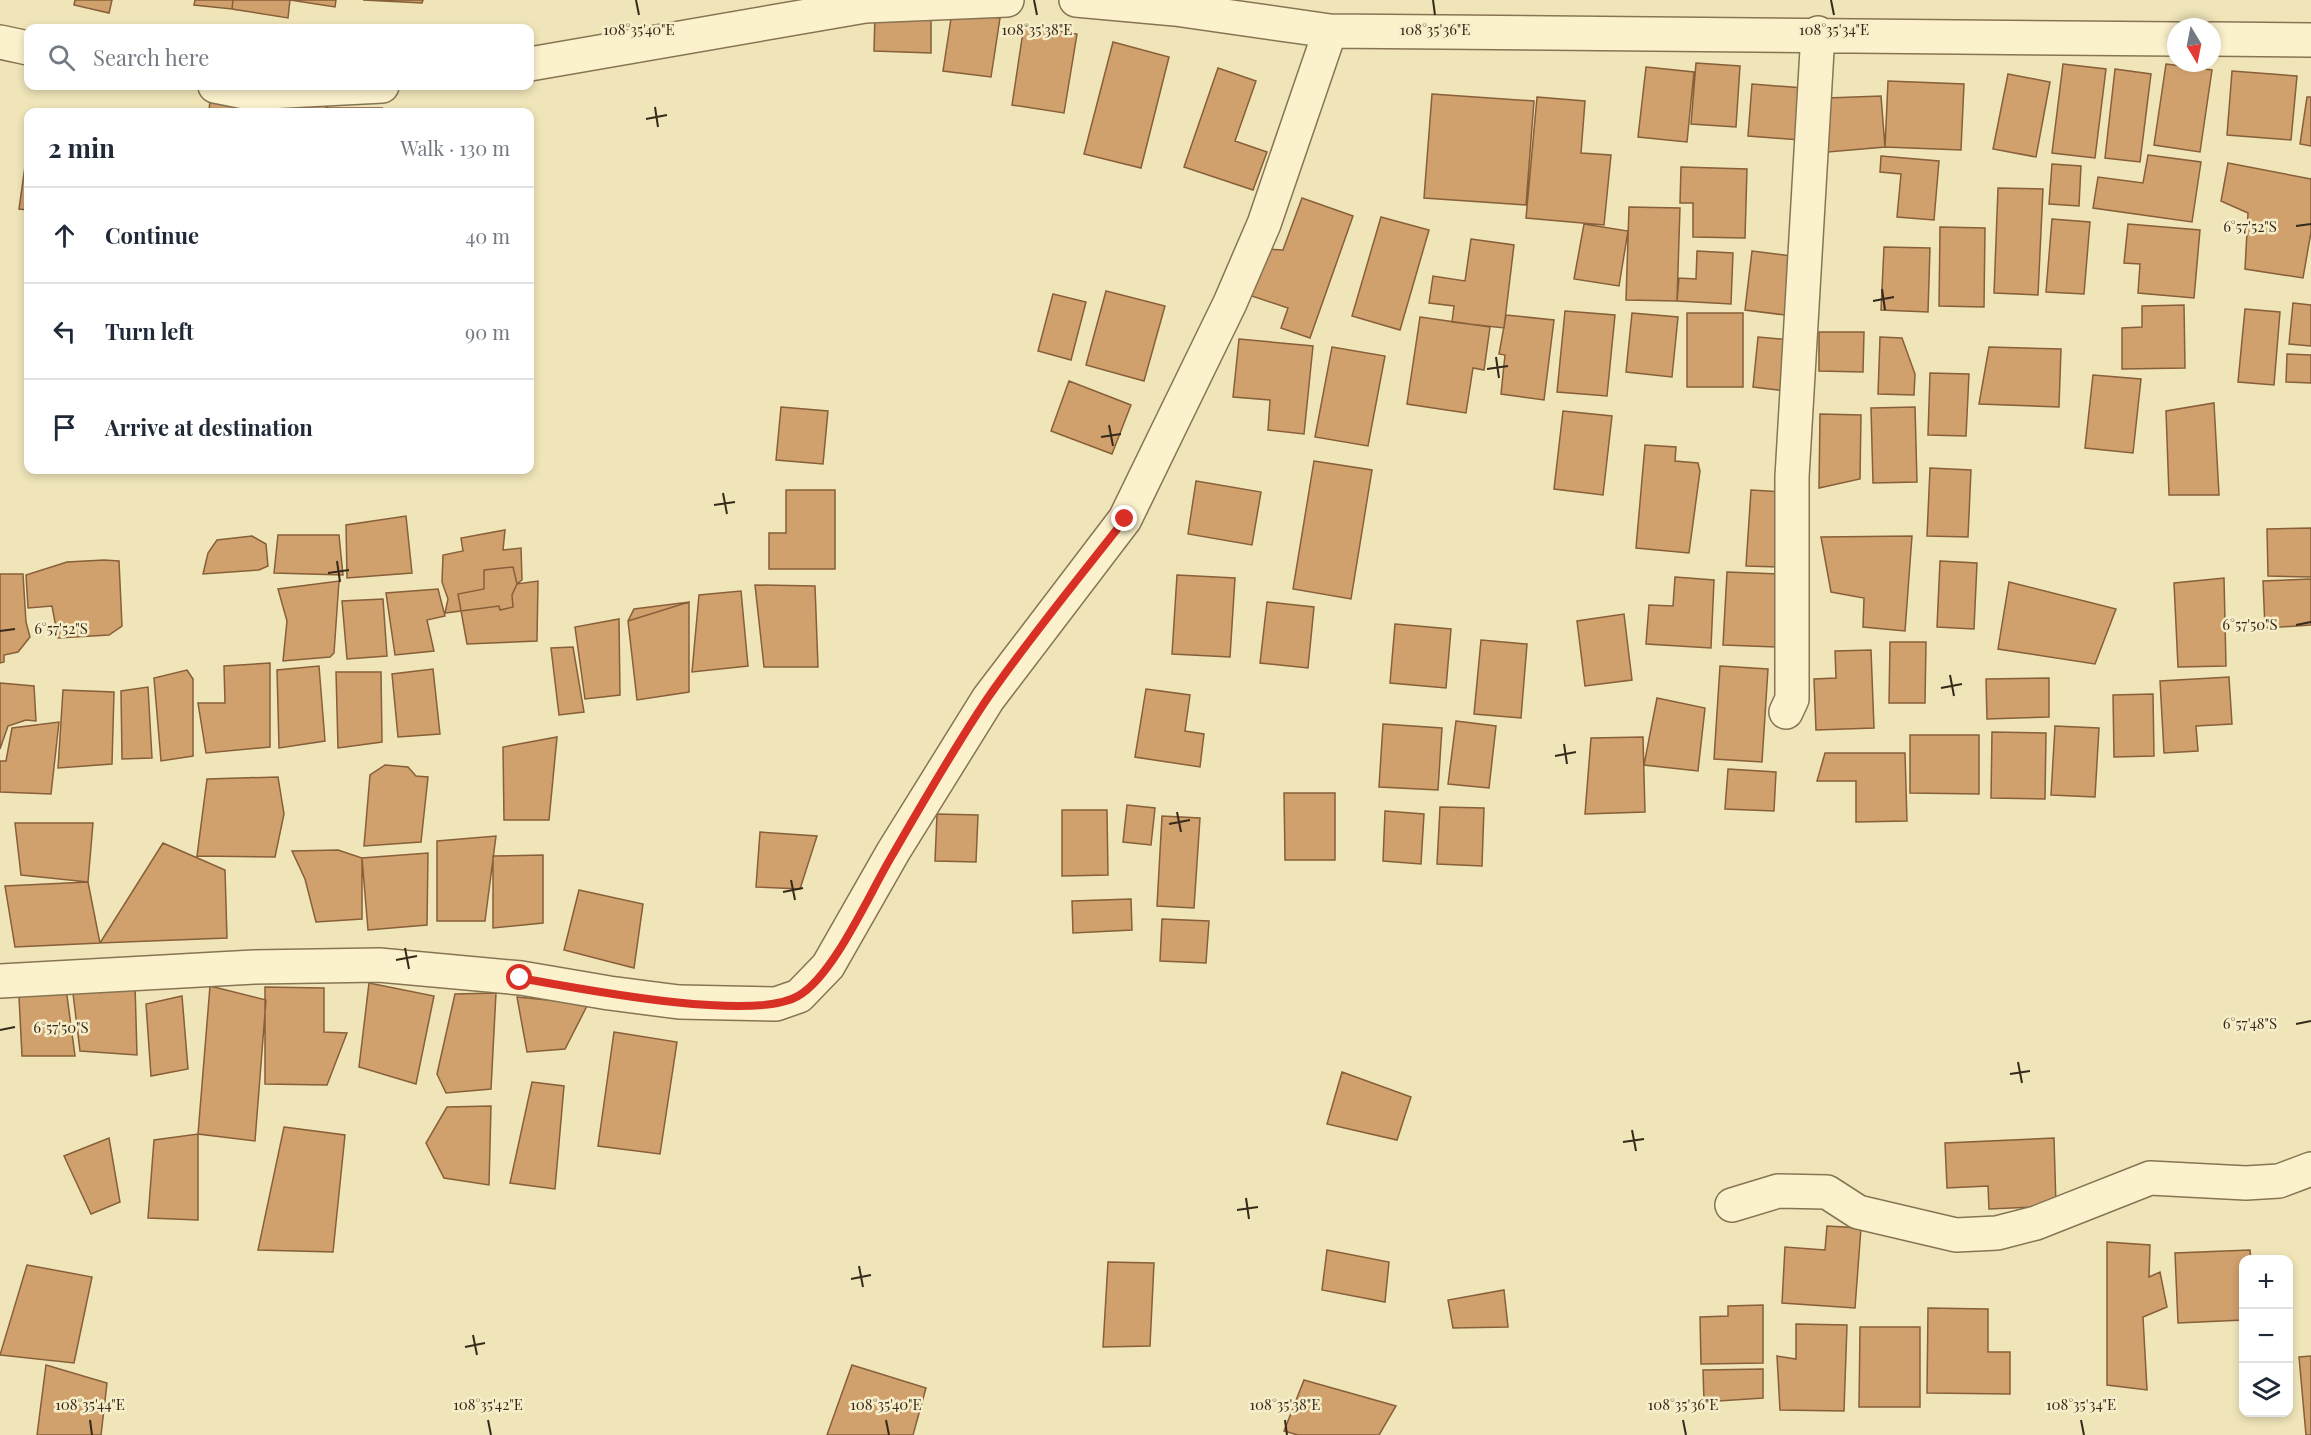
<!DOCTYPE html>
<html lang="en">
<head>
<meta charset="utf-8">
<style>
  :root { --surface:#fff; --page:#f2f2f3; --text:#1f2937; --muted:#747a83; --line:#e0e1e3 }
  body { margin:0; font-family:"Playfair Display",serif; background:var(--page); color:var(--text) }
  .controls { position:absolute; right:18px; bottom:18px; display:grid; overflow:hidden; border-radius:12px; box-shadow:0 3px 9px #0003 }
  .controls button { width:54px; height:54px; display:grid; place-items:center; padding:0; border:0; border-bottom:2px solid var(--line); background:var(--surface); color:var(--text); font:30px sans-serif }
  .compass { position:absolute; left:2167px; top:18px; width:54px; height:54px; border-radius:50%; background:var(--surface); box-shadow:0 3px 9px #0003; rotate:170deg }
  .stop { position:absolute; width:18px; height:18px; margin:-14px; border:4px solid #d93025; border-radius:50%; background:#fff }
  .stop.end { background:#d93025; border-color:#fff; box-shadow:0 2px 6px #0008 }
  .list { margin:0; padding:0; list-style:none }
  h2 { display:flex; justify-content:space-between; align-items:center; height:78px; margin:0; padding:0 24px; font-size:26px }
  h2 small { font-size:20px; font-weight:400; color:var(--muted) }
  .list li { display:grid; grid-template-columns:39px 1fr auto; gap:18px; align-items:center; box-sizing:border-box; height:96px; padding:0 24px; border-top:2px solid var(--line) }
  .list b { display:block; font-size:22px; white-space:nowrap }
  .list em { font-size:20px; font-style:normal; color:var(--muted) }
  .icon { flex:none; width:33px; height:33px; fill:none; stroke:currentColor; stroke-width:2; stroke-linecap:round; stroke-linejoin:round }
  .map { position:relative; flex:none; width:2311px; height:1435px; overflow:hidden }
  .search { position:absolute; background:var(--surface); box-shadow:0 3px 9px #0003; left:24px; top:24px; width:510px; height:66px; display:flex; align-items:center; gap:15px; box-sizing:border-box; padding:0 21px; border-radius:12px; color:var(--muted); font-size:22px }
  .panel { position:absolute; background:var(--surface); box-shadow:0 3px 9px #0003; left:24px; top:108px; width:510px; height:366px; border-radius:12px }
  .map>svg:first-child { display:block }
</style>
</head>
<body>
<div class="map">
<svg width="2311" height="1435" viewBox="0 0 2311 1435">
  <rect width="100%" height="100%" fill="#f0e5b9"/>
  <!-- building -->
  <path fill="#d0a06d" stroke="#875f38" stroke-width="1.5" d="M75 0H112L109 13 74 5Z
    M195 0H233L232 9 194 5Z
    M233 0H290L288 18 232 9Z
    M290 0H336L335 7Z
    M363 0H423L422 3Z
    M952 12 1000 18 991 77 943 71Z
    M875 13 931 14V53L874 51Z
    M1024 25 1077 34 1064 113 1012 105Z
    M1113 42 1169 57 1141 168 1084 154Z
    M1696 63 1740 66 1736 127 1691 124Z
    M2063 64 2106 69 2095 158 2052 153Z
    M2166 64 2212 70 2200 152 2154 145Z
    M1646 67 1694 72 1687 142 1638 137Z
    M1218 68 1256 81 1235 141 1267 152 1253 190 1184 167Z
    M2115 69 2151 74 2140 162 2105 158Z
    M2232 71 2297 76 2291 140 2227 135Z
    M2008 74 2050 82 2036 157 1993 149Z
    M1888 81 1964 84 1961 150 1885 147Z
    M1752 84 1804 88 1800 140 1748 136Z
    M277 91H327V112H277Z
    M1432 94 1534 101 1526 205 1424 198Z
    M1881 96 1885 147 1828 152 1827 98Z
    M1537 97 1585 101 1581 153 1611 155 1604 225 1526 218Z
    M2307 97H2311V146L2300 144Z
    M210 99 259 102 258 112H209Z
    M326 108H382L381 112H326Z
    M28 145V210L19 209Z
    M2148 155 2201 162 2192 222 2093 208 2098 177 2143 183Z
    M1881 156 1939 161 1934 220 1897 217 1901 174 1880 172Z
    M2228 163 2311 179V232L2303 278 2245 269 2248 213 2221 201Z
    M2052 164 2081 166 2079 206 2049 204Z
    M1681 167 1747 169 1745 238 1693 237V203H1680Z
    M1998 188 2043 189 2038 295 1994 293Z
    M1302 198 1353 216 1310 338 1281 328 1288 308 1249 295 1265 249 1283 250Z
    M1629 207 1680 208 1677 301 1626 300Z
    M1381 217 1429 230 1400 330 1352 316Z
    M2052 219 2090 222 2084 294 2046 292Z
    M1584 224 1628 231 1619 286 1574 279Z
    M2128 224 2200 230 2194 298 2138 293 2140 264 2124 263Z
    M1940 227 1985 228 1984 307 1939 306Z
    M1471 239 1514 245 1504 328 1452 322 1454 306 1429 303 1433 276 1465 281Z
    M1884 247 1930 248 1928 312 1881 310Z
    M1697 251 1733 253 1731 304 1677 301 1679 278 1696 279Z
    M1752 251 1791 256 1785 315 1745 310Z
    M1106 291 1165 306 1144 381 1086 365Z
    M1053 294 1086 302 1071 360 1038 351Z
    M2293 303 2311 305V346L2289 344Z
    M2184 305 2185 368 2122 369V328L2142 327V306Z
    M2245 309 2280 312 2274 385 2238 382Z
    M1565 311 1615 315 1607 396 1557 392Z
    M1632 313 1678 317 1672 377 1626 372Z
    M1687 313H1743V387H1687Z
    M1506 315 1554 320 1544 400 1501 394 1505 355 1499 354Z
    M1420 317 1490 327 1484 370 1473 368 1466 413 1407 404Z
    M1819 332H1864L1863 372 1819 371Z
    M1758 337 1792 340 1786 391 1753 387Z
    M1880 337 1902 338 1915 374 1914 395 1878 394Z
    M1239 339 1313 346 1304 434 1268 430 1270 400 1233 397Z
    M1332 347 1385 356 1368 446 1315 437Z
    M1989 347 2061 349 2059 407 1979 404Z
    M2287 354 2311 355V383L2286 382Z
    M1930 373 1969 374 1966 436 1928 435Z
    M2093 375 2141 379 2133 453 2085 448Z
    M1069 381 1131 405 1112 454 1051 431Z
    M2214 403 2219 495H2169L2166 411Z
    M781 407 828 411 823 464 776 460Z
    M1915 407 1917 482 1873 483 1871 408Z
    M1563 411 1612 416 1603 495 1554 489Z
    M1820 414 1861 415 1860 479 1819 488Z
    M1645 445 1676 447 1675 461 1698 463 1700 471 1689 553 1636 548Z
    M1314 461 1372 470 1351 599 1293 589Z
    M1930 468 1971 470 1968 537 1927 536Z
    M1196 481 1261 492 1252 545 1188 534Z
    M786 490H835V569H769V533H786Z
    M1751 490 1784 492 1780 567 1746 566Z
    M406 516 412 573 347 578 346 525Z
    M2311 528V577L2268 576 2267 529Z
    M505 530 503 550 521 548 522 580 517 584 512 595 513 607 500 610 499 606 445 613 448 599 442 582 443 555 463 551 461 538Z
    M278 535H339L343 575 274 573Z
    M252 536 266 544 268 566 259 570 203 574 208 553 217 540Z
    M1912 536 1905 631 1863 627 1864 598 1831 592 1821 537Z
    M104 560 119 561 122 626 109 635 58 638 52 606 28 608 26 575 67 562Z
    M1940 561 1977 563 1974 629 1937 627Z
    M513 567 517 584 538 581 537 641 467 644 458 594 484 589V570Z
    M1727 572 1779 574 1776 647 1723 645Z
    M0 574H23L26 622 30 637 18 652 4 655V662L0 663Z
    M1177 575 1235 578 1230 657 1172 654Z
    M1675 577 1714 580 1711 648 1646 644 1649 605 1673 606Z
    M2224 578 2226 666 2178 667 2174 583Z
    M2311 579V625L2265 628 2263 581Z
    M339 581 334 653 330 657 283 661 287 621 278 589Z
    M2009 582 2116 609 2095 664 1998 649Z
    M755 585 815 586 818 667H764Z
    M438 589 445 616 427 620 434 651 395 655 386 593Z
    M741 591 748 666 692 672 699 595Z
    M383 599 387 656 347 659 342 601Z
    M689 602V692L637 700 628 621 634 609Z
    M689 602V692L637 700 628 621Z
    M1267 602 1314 607 1308 668 1260 663Z
    M1624 614 1632 680 1585 686 1577 621Z
    M619 619 620 695 585 699 575 627Z
    M1395 624 1451 629 1446 688 1390 683Z
    M1481 640 1527 644 1521 718 1474 714Z
    M1890 642H1926L1925 703H1889Z
    M573 647 584 712 559 715 551 648Z
    M1871 650 1874 728 1816 730 1814 679 1836 678 1835 651Z
    M270 663V747L206 753 198 703H225L224 666Z
    M319 666 325 741 279 748 277 670Z
    M1720 666 1768 669 1762 762 1714 759Z
    M433 669 440 734 398 737 392 674Z
    M187 670 193 679V756L161 761 154 678Z
    M336 672H381L382 742 338 748Z
    M2229 677 2232 724 2196 726 2198 751 2164 753 2160 681Z
    M2049 678V717L1987 719 1986 679Z
    M0 683 34 686 36 721 26 720 8 726 0 749Z
    M148 687 152 758 122 759 121 691Z
    M1146 689 1190 695 1185 731 1204 734 1200 767 1135 757Z
    M63 690 114 692 112 764 58 768Z
    M2153 694 2154 756 2114 757 2113 695Z
    M1657 698 1705 708 1698 771 1644 765Z
    M1456 721 1496 726 1489 788 1448 784Z
    M59 722 51 794 0 792V761H6L12 728Z
    M1383 724 1442 728 1438 790 1379 787Z
    M2055 726 2099 728 2095 797 2051 795Z
    M1992 732 2046 733 2045 799 1991 798Z
    M1910 735H1979V794L1910 793Z
    M557 737 549 820H504L503 747Z
    M1643 737 1645 812 1585 814 1591 738Z
    M1825 753H1905L1907 821 1856 822V781H1817Z
    M385 765 408 767 416 776 428 777 421 842 364 846 370 775Z
    M1728 769 1776 772 1774 811 1725 809Z
    M278 777 284 814 275 857 197 856 207 779Z
    M1284 793H1335V860H1285Z
    M1127 805 1155 808 1151 845 1123 842Z
    M1440 807 1484 808 1482 866 1437 864Z
    M1062 810H1107L1108 875 1062 876Z
    M1385 811 1424 814 1421 864 1383 861Z
    M937 814 978 815 976 862 935 861Z
    M1162 816 1200 818 1194 908 1157 906Z
    M15 823H93L88 882 21 875Z
    M760 832 817 836 800 889 756 887Z
    M496 836 485 921H437V841Z
    M163 843 225 870 227 938 100 943Z
    M338 850 362 858V919L316 922 305 879 292 851Z
    M428 853 427 925 368 930 362 858Z
    M543 855V923L493 928V856Z
    M88 882 100 943 15 947 5 886Z
    M579 890 643 904 634 968 564 950Z
    M1131 899 1132 930 1073 933 1072 901Z
    M1162 919 1209 921 1206 963 1160 961Z
    M369 983 434 996 416 1084 359 1067Z
    M135 984 137 1055 80 1051 72 985Z
    M210 986 266 1000 255 1141 198 1134Z
    M265 987 324 988V1032L347 1033 327 1085 265 1084Z
    M66 988 75 1056H22L19 997Z
    M496 993 491 1089 446 1093 437 1074 455 994Z
    M182 996 188 1069 151 1076 146 1004Z
    M517 997 588 1004 565 1049 527 1052Z
    M614 1032 677 1042 660 1154 598 1146Z
    M1342 1072 1411 1097 1397 1140 1327 1124Z
    M532 1082 564 1086 555 1189 510 1183Z
    M491 1106 489 1185 444 1178 426 1143 447 1107Z
    M284 1127 345 1135 333 1252 258 1250Z
    M198 1134V1220L148 1218 154 1140Z
    M109 1138 120 1202 91 1214 64 1156Z
    M2054 1138 2056 1206 1989 1209 1988 1186 1947 1188 1945 1143Z
    M1827 1226 1861 1228 1855 1308 1782 1303 1785 1247 1825 1250Z
    M2107 1242 2150 1245 2149 1277 2160 1272 2167 1307 2143 1317 2147 1390 2107 1385Z
    M1327 1250 1389 1262 1385 1302 1322 1290Z
    M2250 1250 2251 1260H2244V1320L2178 1323 2175 1253Z
    M1108 1262 1154 1263 1150 1346 1103 1347Z
    M27 1265 92 1277 74 1363 0 1355Z
    M1504 1290 1508 1327 1453 1328 1448 1300Z
    M1763 1305V1363L1701 1364 1700 1317 1728 1316V1306Z
    M1928 1308 1988 1309V1352H2010V1394L1927 1393Z
    M1796 1324 1847 1325 1844 1411 1780 1410 1777 1356 1796 1359Z
    M1860 1327H1920V1407H1859Z
    M2311 1356V1435H2306L2299 1357Z
    M46 1365 107 1383 101 1435H37Z
    M852 1365 926 1388 913 1435H827Z
    M1763 1369V1398L1704 1402 1703 1370Z
    M1304 1380 1396 1406 1379 1435H1298L1284 1431Z"/>
  <g fill="none" stroke-linecap="round" stroke-linejoin="round">
    <defs>
      <path id="minor" d="M1076 0 1175 9 1330 31 2176 39
        M2212 39 2311 40
        M0 42 28 48
        M530 64 865 6 1007 0
        M215 86 250 93 382 86
        M1786 712 1792 699V477L1818 33
        M0 981 254 967 379 965 521 978 609 993 679 1002 776 1004 799 996 828 966 893 852 988 699 1125 519 1230 303 1264 224 1330 31
        M1732 1205 1778 1191 1827 1192 1858 1212 1956 1235 1997 1233 2036 1223 2150 1178 2246 1183 2279 1181 2311 1169"/>
    </defs>
    <!-- minor casing -->
    <use href="#minor" stroke="#877453" stroke-width="36"/>
    <!-- minor -->
    <use href="#minor" stroke="#fbf1cc" stroke-width="33"/>
  </g>
  <g fill="none" stroke-linecap="round" stroke-linejoin="round">
    <!-- route -->
    <path stroke="#d93025" stroke-width="8" d="M520 978C576 988 753 1023 798 996 834 976 871 890 893 854 923 802 954 748 987 699 1030 637 1079 578 1125 519"/>
  </g>
  <!-- ticks -->
  <path fill="none" stroke="#352919" stroke-width="2" d="M636 0 639 15M1034 0 1037 15M1433 0 1435 15M1831 0 1834 15M655 107 658 127M646 119 667 115M2296 226 2311 224M1882 289 1885 310M1873 301 1894 297M1496 357 1499 378M1487 369 1508 366M1109 425 1113 446M1101 437 1121 434M723 493 727 514M714 505 735 502M337 561 340 582M328 573 349 570M2296 625 2311 622M0 631 15 629M1950 675 1954 696M1941 688 1962 684M1564 744 1567 764M1555 756 1576 752M1177 812 1181 832M1169 824 1190 820M791 880 795 900M783 892 803 888M405 948 409 969M396 960 417 956M2296 1024 2311 1021M0 1030 15 1027M2018 1062 2022 1083M2010 1074 2030 1071M1632 1130 1636 1151M1623 1142 1644 1139M1246 1198 1249 1219M1237 1210 1258 1207M859 1266 863 1287M851 1279 871 1275M473 1335 477 1355M465 1347 485 1343M90 1420 92 1435M488 1420 491 1435M886 1420 889 1435M1285 1420 1287 1435M1683 1420 1686 1435M2081 1420 2084 1435"/>
  <g font-size="15" text-anchor="middle" fill="#352919" stroke="#f7eec9" stroke-width="5" stroke-linejoin="round" paint-order="stroke">
    <text x="639" y="35">108°35'40"E</text>
    <text x="1037" y="35">108°35'38"E</text>
    <text x="1435" y="35">108°35'36"E</text>
    <text x="1834" y="35">108°35'34"E</text>
    <text x="2250" y="232">6°57'52"S</text>
    <text x="2250" y="630">6°57'50"S</text>
    <text x="61" y="634">6°57'52"S</text>
    <text x="2250" y="1029">6°57'48"S</text>
    <text x="61" y="1033">6°57'50"S</text>
    <text x="90" y="1410">108°35'44"E</text>
    <text x="488" y="1410">108°35'42"E</text>
    <text x="886" y="1410">108°35'40"E</text>
    <text x="1285" y="1410">108°35'38"E</text>
    <text x="1683" y="1410">108°35'36"E</text>
    <text x="2081" y="1410">108°35'34"E</text>
  </g>
</svg>
<div class="controls">
<button>+</button>
<button>−</button>
<button><svg class="icon" aria-label="layers" viewBox="0 0 24 24"><path d="M12 4l9 5-9 5-9-5zM3 14l9 5 9-5"/></svg></button>
</div>
<svg class="compass" viewBox="-18 -18 36 36"><path d="M0-13l5 13h-10z" fill="#e53935"/><path d="M0 13l5-13h-10z" fill="#747a83"/></svg>
<div class="stop" style="left:520px;top:978px"></div>
<div class="stop end" style="left:1125px;top:519px"></div>
<div class="search"><svg class="icon" aria-label="search" viewBox="0 0 24 24"><circle cx="10" cy="10" r="6"/><path d="M15 15l6 6"/></svg>Search here</div>
<section class="panel">
<h2>2 min<small>Walk · 130 m</small></h2>
<ul class="list">
<li><svg class="icon" aria-label="ahead" viewBox="0 0 24 24"><path d="M12 20V5M6 11l6-6 6 6"/></svg><div><b>Continue</b></div><em>40 m</em></li>
<li><svg class="icon" aria-label="left" viewBox="0 0 24 24"><path d="M17 20v-9H6M10 6l-5 5 5 5"/></svg><div><b>Turn left</b></div><em>90 m</em></li>
<li><svg class="icon" aria-label="arrive" viewBox="0 0 24 24"><path d="M6 21V4h12l-3 4 3 4H6"/></svg><div><b>Arrive at destination</b></div></li>
</ul>
</section>
</div>
</body>
</html>
